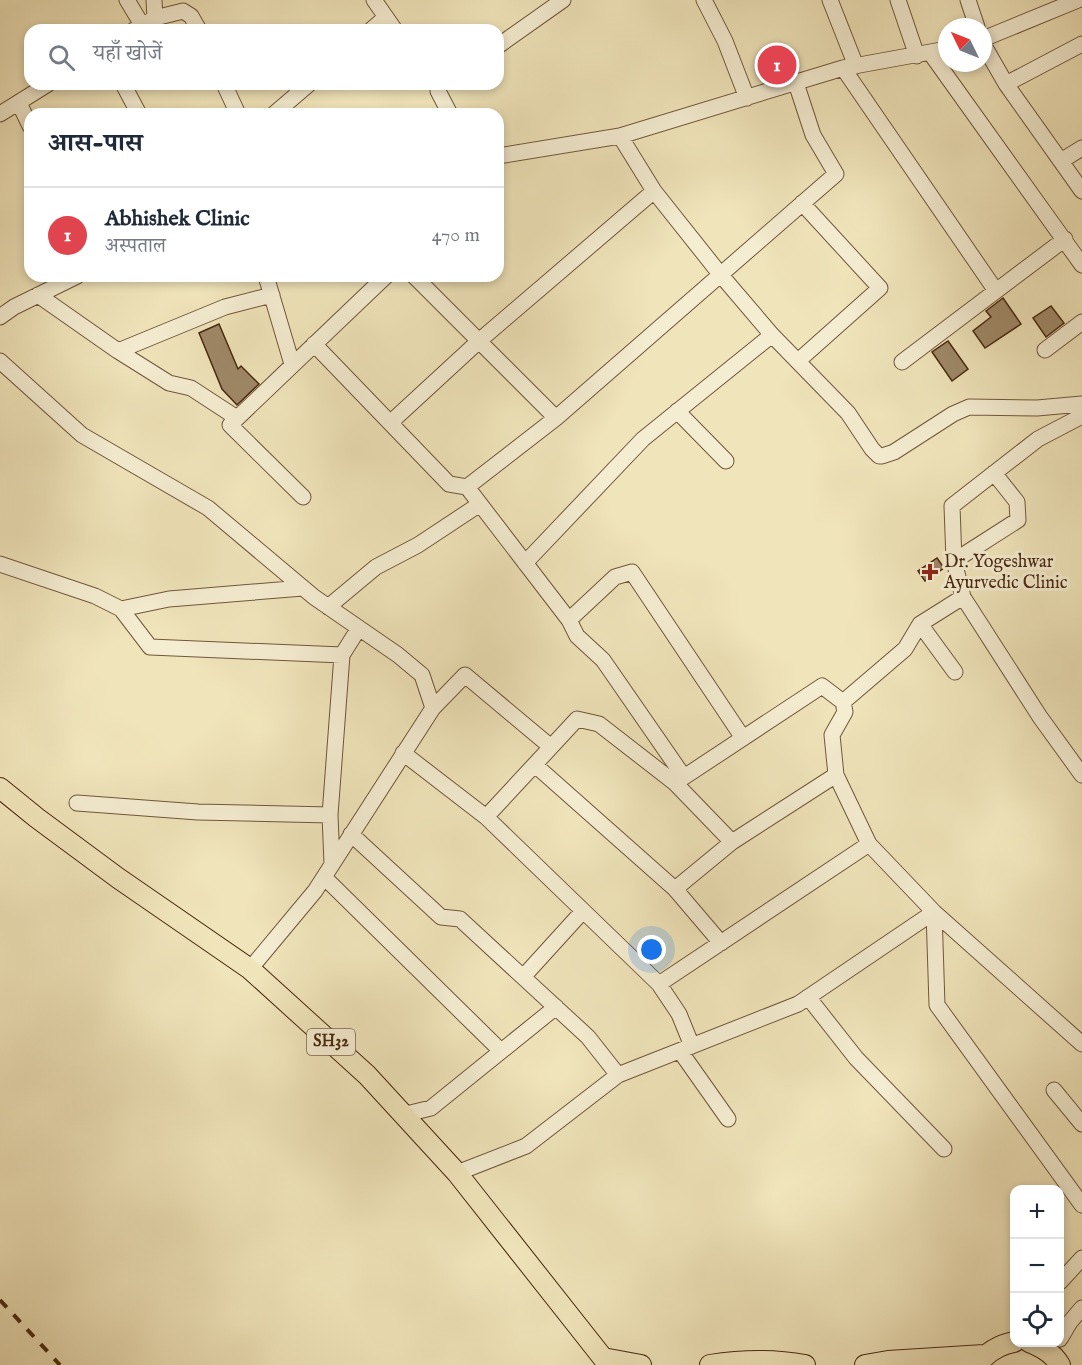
<!DOCTYPE html>
<html lang="hi">
<head>
<meta charset="utf-8">
<style>
  :root { --surface:#fff; --page:#f6f6f7; --text:#1f2937; --muted:#747a83; --line:#e0e1e3; --accent:#8f2418 }
  body { margin:0; font-family:"IM FELL English","Noto Serif Devanagari",serif; background:var(--page); color:var(--text) }
  .controls { position:absolute; right:18px; bottom:18px; display:grid; overflow:hidden; border-radius:12px; box-shadow:0 3px 9px #0003 }
  .controls button { width:54px; height:54px; display:grid; place-items:center; padding:0; border:0; border-bottom:2px solid var(--line); background:var(--surface); color:var(--text); font:30px sans-serif }
  .compass { position:absolute; left:938px; top:18px; width:54px; height:54px; border-radius:50%; background:var(--surface); box-shadow:0 3px 9px #0003; rotate:313deg }
  .you { position:absolute; left:652px; top:950px; width:21px; height:21px; margin:-15px; border:4px solid #fff; border-radius:50%; background:#1a73e8; box-shadow:0 0 0 9px #1a73e833 }
  .badge { display:grid; place-items:center; width:39px; height:39px; border-radius:50%; background:var(--accent); color:#fff; font-size:20px; font-weight:700 }
  .pin { position:absolute; translate:-50% -50%; border:3px solid #fff; box-shadow:0 2px 6px #0006 }
  .list { margin:0; padding:0; list-style:none }
  h2 { display:flex; justify-content:space-between; align-items:center; height:78px; margin:0; padding:0 24px; font-size:26px }
  h2 small { font-size:20px; font-weight:400; color:var(--muted) }
  .list li { display:grid; grid-template-columns:39px 1fr auto; gap:18px; align-items:center; box-sizing:border-box; height:96px; padding:0 24px; border-top:2px solid var(--line) }
  .list b { display:block; font-size:22px; white-space:nowrap }
  .list p { margin:0; font-size:20px; white-space:nowrap; color:var(--muted) }
  .list em { font-size:20px; font-style:normal; color:var(--muted) }
  .icon { flex:none; width:33px; height:33px; fill:none; stroke:currentColor; stroke-width:2; stroke-linecap:round; stroke-linejoin:round }
  .map { position:relative; flex:none; width:1082px; height:1365px; overflow:hidden }
  .search { position:absolute; background:var(--surface); box-shadow:0 3px 9px #0003; left:24px; top:24px; width:480px; height:66px; display:flex; align-items:center; gap:15px; box-sizing:border-box; padding:0 21px; border-radius:18px; color:var(--muted); font-size:22px }
  .panel { position:absolute; background:var(--surface); box-shadow:0 3px 9px #0003; left:24px; top:108px; width:480px; height:174px; border-radius:18px }
  .map>svg:first-child { display:block }
</style>
</head>
<body>
<div class="map">
<svg width="1082" height="1365" viewBox="0 0 1082 1365">
  <rect width="100%" height="100%" fill="#f0e4ba"/>
  <filter id="stains"><feTurbulence type="fractalNoise" baseFrequency=".00333" numOctaves="4"/><feColorMatrix values="0 0 0 0 .2 0 0 0 0 .09 0 0 0 0 .02 0 0 0 .5 -.17"/></filter>
  <radialGradient id="worn" r=".72"><stop offset=".6" stop-color="#630" stop-opacity="0"/><stop offset="1" stop-color="#630" stop-opacity=".3"/></radialGradient>
  <!-- building -->
  <path fill="#9f8968" stroke="#47270f" stroke-width="1.5" d="M784 49 796 72 771 80 762 60Z
    M1003 298 1021 324 985 348 973 331 991 317 986 311Z
    M1051 306 1064 323 1046 337 1033 318Z
    M219 324 238 369 241 366 259 384 237 405 222 389 199 333Z
    M948 341 968 369 952 381 932 352Z
    M937 558 944 568 925 581 918 571Z"/>
  <g fill="none" stroke-linecap="round" stroke-linejoin="round">
    <defs>
      <path id="minor" d="M127 0 142 25
        M154 0 155 18
        M374 0 395 30
        M704 0 725 41 747 98
        M830 0 856 66
        M898 0 917 56
        M968 0 977 27
        M134 30 155 18 183 11 191 16 199 30
        M371 30 386 17
        M983 39 1078 0
        M983 44 1006 84 1082 191
        M498 46 563 0
        M931 54 1082 265
        M843 68 996 291
        M123 84 139 114
        M224 84 238 114
        M1006 84 1082 44
        M438 91 450 114
        M19 103 30 126
        M0 114 48 84
        M274 114 309 84
        M620 136 654 191 720 274 772 335 848 413 872 449 879 456H882L894 452 953 414 969 407 1037 408 1082 404
        M498 156 620 136 843 68 947 49
        M1061 161 1082 148
        M266 276 292 364
        M414 276 556 418
        M38 295 118 351 169 383 191 388 237 418
        M0 317 14 307 77 276
        M314 344 449 484 467 487 569 620 577 636 603 660 684 777
        M1045 350 1082 322
        M118 351 225 307 272 295
        M0 361 82 435 208 508 314 597 398 655 422 675 433 708
        M798 361 880 288 802 203
        M902 362 1065 239
        M677 411 726 461
        M390 423 479 341 654 191
        M467 487 556 418 836 174 813 135 796 83
        M303 497 230 425 386 276
        M954 561 1018 520 1017 502 994 473
        M525 563 643 439 772 335
        M0 564 95 596 121 609 150 647 342 655
        M963 597 954 561 952 506 1038 439 1082 416
        M328 607 376 567 418 545 480 504
        M121 609 169 599 303 588
        M569 620 615 577 632 572 743 738
        M920 624 955 672
        M843 702 845 712 832 735 836 775 869 844 934 912 1082 1044
        M403 753 486 817 659 984 679 1014 692 1046
        M535 765 675 889 721 943
        M675 783 822 686 843 702 905 649 920 624 963 597 1040 717 1082 775
        M77 803 198 812 330 815
        M486 817 577 719 599 724 675 783 732 842
        M351 834 441 917 460 919 588 1037 618 1075
        M332 864 330 815 342 655 359 628
        M324 877 501 1051
        M675 889 732 842 836 775
        M934 912 937 1005 1082 1205
        M250 969 315 891 433 708 465 675 551 747
        M523 977 583 911
        M659 984 869 844
        M808 997 856 1058 944 1149
        M680 1051 728 1119
        M1054 1090 1082 1124
        M402 1115 431 1108 556 1007
        M457 1173 526 1146 618 1075 798 1004 934 912
        M1060 1282 1082 1258
        M1060 1339 1070 1322 1082 1308"/>
      <path id="major" d="M0 788 37 818 118 878 250 969 367 1075 457 1173 603 1358 641 1365
        M1029 1342C1042 1347 1053 1353 1060 1365
        M710 1365C742 1360 772 1359 805 1365
        M865 1365 888 1361 984 1355
        M977 1365C987 1352 998 1345 1014 1342"/>
    </defs>
    <!-- minor casing -->
    <use href="#minor" stroke="#71563a" stroke-width="17"/>
    <!-- major casing -->
    <use href="#major" stroke="#47270f" stroke-width="22"/>
    <!-- minor -->
    <use href="#minor" stroke="#f5edd2" stroke-width="15"/>
    <!-- major -->
    <use href="#major" stroke="#f0e4ba" stroke-width="20"/>
    <!-- rail -->
    <path stroke="#47270f" stroke-width="4" stroke-dasharray="10 10" stroke-linecap="butt" d="M0 1300 60 1365"/>
  </g>
  <!-- markers -->
  <path fill="#8f2418" stroke="#f5edd2" stroke-width="2" d="M927 563h6v6h6v6h-6v6h-6v-6h-6v-6h6z"/>
  <g text-anchor="middle" dominant-baseline="central" stroke-width="6" stroke-linejoin="round" paint-order="stroke">
    <!-- shield labels -->
    <rect fill="#f5edd2" stroke="#7b624a" stroke-width="1.5" x="307" y="1029" width="48" height="26" rx="4.5"/>
    <g font-size="16" font-weight="bold" fill="#47270f">
      <text x="331" y="1042">SH32</text>
    </g>
    <!-- poi labels -->
    <g font-size="18" fill="#47270f" stroke="#f5edd2" text-anchor="start">
      <text x="944" y="562">Dr. Yogeshwar<tspan x="944" dy="21">Ayurvedic Clinic</tspan></text>
    </g>
  </g>
  <rect width="100%" height="100%" filter="url(#stains)"/>
  <rect width="100%" height="100%" fill="url(#worn)"/>
</svg>
<div class="controls">
<button>+</button>
<button>−</button>
<button><svg class="icon" aria-label="locate" viewBox="0 0 24 24"><circle cx="12" cy="12" r="6"/><path d="M12 2v4M12 18v4M2 12h4M18 12h4"/></svg></button>
</div>
<svg class="compass" viewBox="-18 -18 36 36"><path d="M0-13l5 13h-10z" fill="#e53935"/><path d="M0 13l5-13h-10z" fill="#747a83"/></svg>
<div class="you"></div>
<div class="pin badge" style="left:777px;top:65px;background:#e0444e">1</div>
<div class="search"><svg class="icon" aria-label="search" viewBox="0 0 24 24"><circle cx="10" cy="10" r="6"/><path d="M15 15l6 6"/></svg>यहाँ खोजें</div>
<section class="panel">
<h2>आस-पास<small></small></h2>
<ul class="list">
<li><span class="badge" style="background:#e0444e">1</span><div><b>Abhishek Clinic</b><p>अस्पताल</p></div><em>470 m</em></li>
</ul>
</section>
</div>
</body>
</html>
